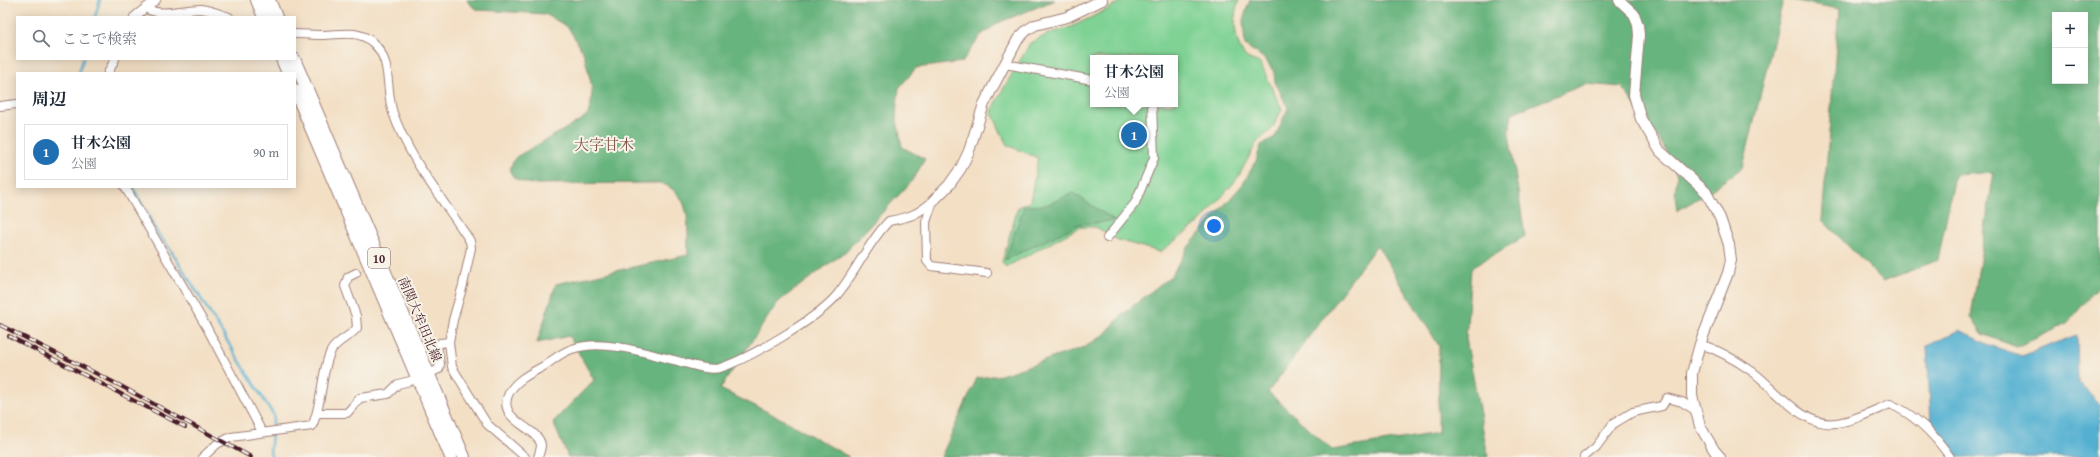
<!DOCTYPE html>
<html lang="ja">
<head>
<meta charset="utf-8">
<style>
  :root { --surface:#fff; --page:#f6f6f7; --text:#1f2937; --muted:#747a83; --line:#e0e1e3; --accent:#1f6fb2 }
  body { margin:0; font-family:"Gentium Book Plus","Noto Serif JP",serif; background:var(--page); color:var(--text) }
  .controls { position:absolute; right:12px; top:12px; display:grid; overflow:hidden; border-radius:0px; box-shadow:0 2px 10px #0003 }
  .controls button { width:36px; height:36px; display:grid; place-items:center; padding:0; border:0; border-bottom:1px solid var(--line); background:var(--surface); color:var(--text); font:20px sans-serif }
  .you { position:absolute; left:1214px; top:226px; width:14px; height:14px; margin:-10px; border:3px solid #fff; border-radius:50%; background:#1a73e8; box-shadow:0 0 0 6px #1a73e833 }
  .badge { display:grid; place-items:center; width:26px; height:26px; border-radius:50%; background:var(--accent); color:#fff; font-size:13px; font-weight:700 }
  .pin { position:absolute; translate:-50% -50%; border:2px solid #fff; box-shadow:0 1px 4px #0006 }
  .popup { position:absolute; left:1090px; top:55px; width:88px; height:52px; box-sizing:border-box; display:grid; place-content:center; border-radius:0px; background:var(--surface); filter:drop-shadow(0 1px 3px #0005); font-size:13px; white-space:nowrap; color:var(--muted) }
  .popup b { font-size:15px; color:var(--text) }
  .popup::after { content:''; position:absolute; left:50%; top:100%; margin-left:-8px; border:8px solid transparent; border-top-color:var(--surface) }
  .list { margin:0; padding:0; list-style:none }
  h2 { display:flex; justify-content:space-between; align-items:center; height:52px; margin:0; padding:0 16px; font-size:17px }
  h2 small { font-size:13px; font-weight:400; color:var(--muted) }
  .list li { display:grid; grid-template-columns:26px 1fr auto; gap:12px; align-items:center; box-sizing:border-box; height:56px; margin:0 8px 8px; padding:0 8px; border:1px solid var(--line); border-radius:0px }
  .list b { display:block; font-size:15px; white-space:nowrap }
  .list p { margin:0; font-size:13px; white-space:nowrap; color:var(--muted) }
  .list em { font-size:13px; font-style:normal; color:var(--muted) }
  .icon { flex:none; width:22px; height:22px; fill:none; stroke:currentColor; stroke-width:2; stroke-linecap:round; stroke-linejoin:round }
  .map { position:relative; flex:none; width:2100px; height:457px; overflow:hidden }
  .search { position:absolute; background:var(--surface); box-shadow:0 2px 10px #0003; left:16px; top:16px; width:280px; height:44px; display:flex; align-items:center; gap:10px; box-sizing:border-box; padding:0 14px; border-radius:0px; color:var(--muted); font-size:15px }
  .panel { position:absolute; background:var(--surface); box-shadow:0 2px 10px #0003; left:16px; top:72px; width:280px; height:116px; border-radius:0px }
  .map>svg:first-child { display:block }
</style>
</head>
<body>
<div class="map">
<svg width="2100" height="457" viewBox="0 0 2100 457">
  <rect width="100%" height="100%" fill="#f7f3e8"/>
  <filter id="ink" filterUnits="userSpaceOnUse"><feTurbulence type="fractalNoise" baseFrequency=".025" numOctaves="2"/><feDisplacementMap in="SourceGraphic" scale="8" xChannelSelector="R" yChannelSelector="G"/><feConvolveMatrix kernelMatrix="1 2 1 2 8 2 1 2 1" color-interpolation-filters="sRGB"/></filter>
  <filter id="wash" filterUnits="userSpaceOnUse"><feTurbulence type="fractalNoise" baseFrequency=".012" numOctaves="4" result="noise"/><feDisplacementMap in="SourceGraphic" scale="16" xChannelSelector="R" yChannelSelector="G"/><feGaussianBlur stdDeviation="0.9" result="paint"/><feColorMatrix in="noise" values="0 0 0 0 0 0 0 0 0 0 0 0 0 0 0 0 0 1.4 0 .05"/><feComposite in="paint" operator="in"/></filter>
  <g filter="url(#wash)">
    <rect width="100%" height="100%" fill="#f3dfc4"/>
    <!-- green -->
    <path fill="#7fd294" stroke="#647860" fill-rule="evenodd" d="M1125 0H1239C1232 14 1234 45 1246 57 1249 60 1256 61 1260 63L1282 109 1272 129 1257 142 1237 179 1200 222 1160 252 1118 240 1096 227H1080L1006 267 1002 262 1018 207 1030 202 1038 158 1007 145 992 113 994 105 1030 43 1050 33 1071 27 1104 11ZM1093 58H1175V104H1093Z"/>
    <!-- forest -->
    <path fill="#67b47e" stroke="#586a54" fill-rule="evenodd" d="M466 0H1055L1000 22 981 35 962 62 916 68 899 88 896 115 902 147 925 159 912 181 846 251 778 302 720 389 780 418 849 457H568L553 422 594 380 569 336 537 343 556 284 688 255C687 226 694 196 661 183L532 184C515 181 503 175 516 157L581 120 588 114 591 104 592 87 584 54 568 27 545 14 479 10 473 7Z
      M1250 0H1783L1743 167 1710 191 1677 211 1675 195 1677 176 1672 163 1660 140 1622 87 1586 84 1512 113 1509 134 1525 236 1471 268 1466 339 1488 457H941L977 378 1001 375 1085 347 1104 335 1123 314 1172 275 1189 246 1243 184 1256 161 1261 145 1275 137 1288 108 1275 82 1274 72 1265 59 1245 45 1243 20ZM1377 245 1439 346 1438 433 1332 450 1268 392Z
      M1791 0H2100V284L2067 324 2017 347 1982 334 1971 317 1994 172 1955 175 1938 260 1883 281 1822 220 1839 9ZM2055 15H2085V81H2055Z
      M1073 193 1114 220 1098 223 1080 224 1005 260 1024 206 1046 205Z"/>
    <!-- water -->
    <path fill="#53b0d1" stroke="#4e687e" d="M1960 330 1989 345 2022 356 2077 335 2078 382 2100 405V457H1956L1931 424 1927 346Z"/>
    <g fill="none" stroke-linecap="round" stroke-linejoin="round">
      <!-- stream -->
      <path stroke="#53b0d1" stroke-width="2.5" d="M95 17 100 0
        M79 73 83 59
        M133 187 158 234 170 249 274 416 272 429
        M272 457 270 453 272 434"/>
    </g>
  </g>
  <g filter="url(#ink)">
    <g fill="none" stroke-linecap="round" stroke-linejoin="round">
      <defs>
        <path id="minor" d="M147 9C162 17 183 9 201 9 210 10 220 14 229 17
          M134 17 156 0
          M295 34C304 34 313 35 322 35 340 35 357 29 372 42 393 59 385 89 393 113 410 161 443 199 470 241L471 248 463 285 453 320 449 342 452 367 487 424 525 457
          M1005 64 1093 80
          M108 73 115 59
          M0 106 17 104
          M125 187 207 328 262 432
          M933 201 926 222 927 261 931 266 987 273
          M1107 238 1135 203 1154 158 1152 104
          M1700 344C1719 350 1736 360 1753 372 1776 389 1803 428 1836 423 1854 421 1873 411 1890 404 1916 415 1934 434 1950 457
          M318 413H347L360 398 388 394 398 384 418 379 439 369 440 364 437 345 440 343 449 342
          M203 457 217 444 231 437 312 426C323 403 321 370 331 351 337 340 350 337 357 328L356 316 345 286 348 277 356 273
          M538 457C539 454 541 449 541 445 539 427 495 421 509 393 516 380 531 373 544 366 553 360 562 352 572 349 604 338 649 354 681 362 692 365 709 371 720 368 750 358 817 319 837 295 856 272 868 242 889 221 910 217 917 215 933 201
          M1584 457 1596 447 1613 424 1633 412 1662 406 1667 398 1682 402 1695 410"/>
        <path id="tertiary" d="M1619 0 1634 14 1638 25 1639 35 1634 95 1641 119 1660 151 1706 192 1720 218 1729 245 1731 260 1728 273 1700 344 1692 373V396L1700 426 1714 450 1720 457
          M933 201 949 185 961 168 969 151 984 104 1018 39 1027 30 1035 25 1067 17 1102 0"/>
        <path id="primary" d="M257 0 264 17
          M269 0 276 17
          M282 59 288 73
          M294 59 464 457
          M295 90 451 457"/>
      </defs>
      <!-- minor casing -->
      <use href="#minor" stroke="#9e7f78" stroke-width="10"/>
      <!-- tertiary casing -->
      <use href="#tertiary" stroke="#9e7f78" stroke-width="12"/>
      <!-- primary casing -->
      <use href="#primary" stroke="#9e7f78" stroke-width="14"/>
      <!-- minor -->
      <use href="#minor" stroke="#fff" stroke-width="8"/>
      <!-- tertiary -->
      <use href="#tertiary" stroke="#fff" stroke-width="10"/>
      <!-- primary -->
      <use href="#primary" stroke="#fff" stroke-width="12"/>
      <defs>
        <path id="rail" d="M0 325 119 385 251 457
          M9 336 185 427"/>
      </defs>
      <!-- rail casing -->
      <use href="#rail" stroke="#4a1f2b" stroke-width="4"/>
      <!-- rail -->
      <use href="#rail" stroke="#f7f3e8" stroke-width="2.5" stroke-dasharray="8" stroke-linecap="butt"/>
    </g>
  </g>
  <g text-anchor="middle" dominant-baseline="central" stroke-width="4" stroke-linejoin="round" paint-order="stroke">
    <!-- shield labels -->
    <rect fill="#f7f3e8" stroke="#7e5f64" stroke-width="1" x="368" y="248" width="22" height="20" rx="3"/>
    <g font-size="12" font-weight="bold" fill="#4a1f2b">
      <text x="379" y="258">10</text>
    </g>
    <!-- street labels -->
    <g font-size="13" fill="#4a1f2b" stroke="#f7f3e8">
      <text transform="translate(420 319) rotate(67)">南関大牟田北線</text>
    </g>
    <!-- quarter labels -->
    <g font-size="15" fill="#825347" stroke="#f7f3e8">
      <text x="604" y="144">大字甘木</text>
    </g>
  </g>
</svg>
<div class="controls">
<button>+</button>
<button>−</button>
</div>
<div class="you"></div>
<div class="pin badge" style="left:1134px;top:135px">1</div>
<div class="popup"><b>甘木公園</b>公園</div>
<div class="search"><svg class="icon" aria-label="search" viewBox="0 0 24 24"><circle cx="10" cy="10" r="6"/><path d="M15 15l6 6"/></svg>ここで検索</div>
<section class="panel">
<h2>周辺<small></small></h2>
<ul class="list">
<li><span class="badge">1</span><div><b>甘木公園</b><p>公園</p></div><em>90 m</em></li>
</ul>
</section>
</div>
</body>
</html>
